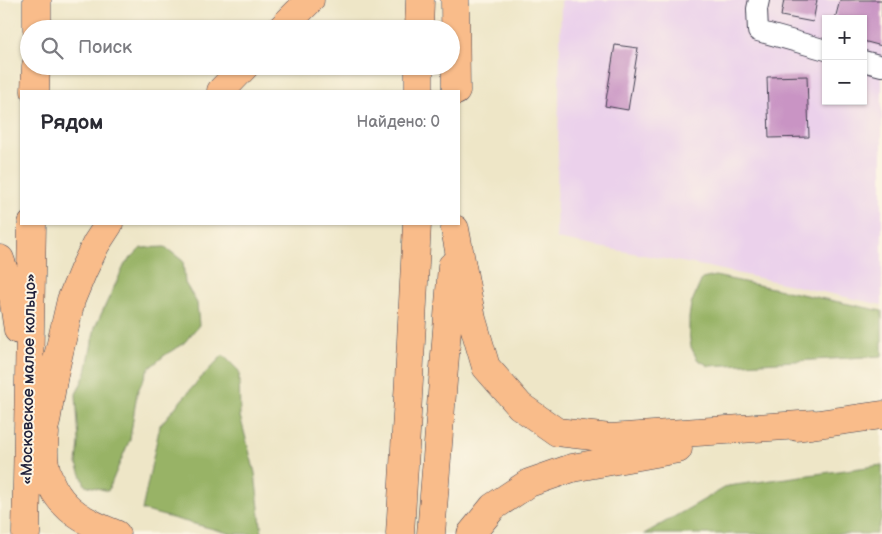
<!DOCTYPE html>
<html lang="ru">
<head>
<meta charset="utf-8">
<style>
  :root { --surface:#fff; --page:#f2f2f3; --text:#2b2b33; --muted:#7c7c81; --line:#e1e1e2 }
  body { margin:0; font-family:"Balsamiq Sans",sans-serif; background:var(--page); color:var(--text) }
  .controls { position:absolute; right:15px; top:15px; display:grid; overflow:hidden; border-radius:0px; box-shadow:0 1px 4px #0004 }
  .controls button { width:45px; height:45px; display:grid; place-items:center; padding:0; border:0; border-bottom:1px solid var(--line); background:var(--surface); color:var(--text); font:25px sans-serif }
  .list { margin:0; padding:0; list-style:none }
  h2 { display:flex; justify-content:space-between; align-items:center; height:65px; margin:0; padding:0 20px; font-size:21px }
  h2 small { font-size:16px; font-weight:400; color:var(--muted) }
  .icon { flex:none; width:28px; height:28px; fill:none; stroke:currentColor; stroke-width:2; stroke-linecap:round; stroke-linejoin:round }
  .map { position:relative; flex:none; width:882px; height:534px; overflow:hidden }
  .search { position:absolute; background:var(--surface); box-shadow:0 1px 4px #0004; left:20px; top:20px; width:440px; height:55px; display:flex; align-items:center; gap:12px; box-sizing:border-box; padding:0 18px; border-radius:28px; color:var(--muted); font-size:19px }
  .panel { position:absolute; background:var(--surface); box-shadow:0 1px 4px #0004; left:20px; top:90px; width:440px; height:135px; border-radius:0px }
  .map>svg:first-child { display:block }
</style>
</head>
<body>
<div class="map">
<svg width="882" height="534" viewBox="0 0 882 534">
  <rect width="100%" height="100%" fill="#fcf5e5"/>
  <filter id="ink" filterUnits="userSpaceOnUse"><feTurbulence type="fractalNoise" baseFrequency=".02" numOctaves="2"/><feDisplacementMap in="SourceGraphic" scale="10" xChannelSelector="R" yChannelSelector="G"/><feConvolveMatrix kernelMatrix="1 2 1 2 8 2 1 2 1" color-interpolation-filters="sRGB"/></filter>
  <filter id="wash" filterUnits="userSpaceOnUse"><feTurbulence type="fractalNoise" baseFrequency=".0096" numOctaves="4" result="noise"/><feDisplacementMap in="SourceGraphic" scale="20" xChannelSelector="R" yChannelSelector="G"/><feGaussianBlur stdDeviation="1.12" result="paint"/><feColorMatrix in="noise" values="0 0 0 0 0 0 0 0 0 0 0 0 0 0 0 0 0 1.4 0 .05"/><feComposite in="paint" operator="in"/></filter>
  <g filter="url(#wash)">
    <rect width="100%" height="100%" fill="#eee6c7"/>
    <!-- built -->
    <path fill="#ebd1eb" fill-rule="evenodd" d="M561 0H882V305L709 267 556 239ZM826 19H863V101H826Z"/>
    <!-- forest -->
    <path fill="#98b366" stroke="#5d6a50" d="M165 247 183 261 185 283 197 303 199 325 184 343 165 355 148 369 137 393 130 439 108 491 85 485 77 464 79 442 76 394 86 373 95 327 125 264 141 248Z
      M715 276 882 311V356L709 366 697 359 691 347 689 333V318L691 304 702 279Z
      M223 355 239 371 240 416 255 473 262 534H232L142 510 160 425 198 381Z
      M882 465V518L876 534H644L728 486Z"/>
    <g id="blocks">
      <!-- building -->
      <path fill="#c994c4" d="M784 0H817L813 22 781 16Z
        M840 0H882V46L863 41V19H835Z
        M615 45 638 48 628 110 605 106Z
        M807 76 809 137 769 138 767 77Z"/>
    </g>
  </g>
  <g filter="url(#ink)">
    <use href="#blocks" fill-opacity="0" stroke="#413f50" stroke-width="1"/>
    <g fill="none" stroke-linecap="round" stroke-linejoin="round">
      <defs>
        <path id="minor" d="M759 0 757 9 758 31 826 50
          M863 61 882 66"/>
        <path id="highway" d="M455 0 456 91
          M37 29V0
          M281 29 310 0
          M419 29 420 0
          M35 91 36 66
          M221 91 245 66
          M419 91V66
          M455 229 472 319 486 367 520 406 557 432 610 438 814 424
          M0 259 13 297 18 330
          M797 427 882 415
          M45 433C44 443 43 454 45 464 52 504 81 521 116 534
          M38 449 46 422 54 374 71 300 83 271 96 244 109 224
          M26 534 32 224
          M400 534 409 380 417 224
          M431 534 452 266
          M471 534 493 507 529 483 572 468 678 449"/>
      </defs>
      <!-- minor casing -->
      <use href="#minor" stroke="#413f50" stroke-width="22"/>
      <!-- highway casing -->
      <use href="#highway" stroke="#413f50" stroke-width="29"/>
      <!-- minor -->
      <use href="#minor" stroke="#fff" stroke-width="20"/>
      <!-- highway -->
      <use href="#highway" stroke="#f9bc8a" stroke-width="28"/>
    </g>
  </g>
  <g text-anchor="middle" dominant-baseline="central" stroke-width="4" stroke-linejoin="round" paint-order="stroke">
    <!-- street labels -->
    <g font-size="16" fill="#22223b" stroke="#fcf5e5">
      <text transform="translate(29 379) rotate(-89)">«Московское малое кольцо»</text>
    </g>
  </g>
</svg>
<div class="controls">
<button>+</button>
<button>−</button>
</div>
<div class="search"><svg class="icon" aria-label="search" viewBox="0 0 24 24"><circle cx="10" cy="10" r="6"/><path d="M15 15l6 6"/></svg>Поиск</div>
<section class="panel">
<h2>Рядом<small>Найдено: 0</small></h2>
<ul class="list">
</ul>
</section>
</div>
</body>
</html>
